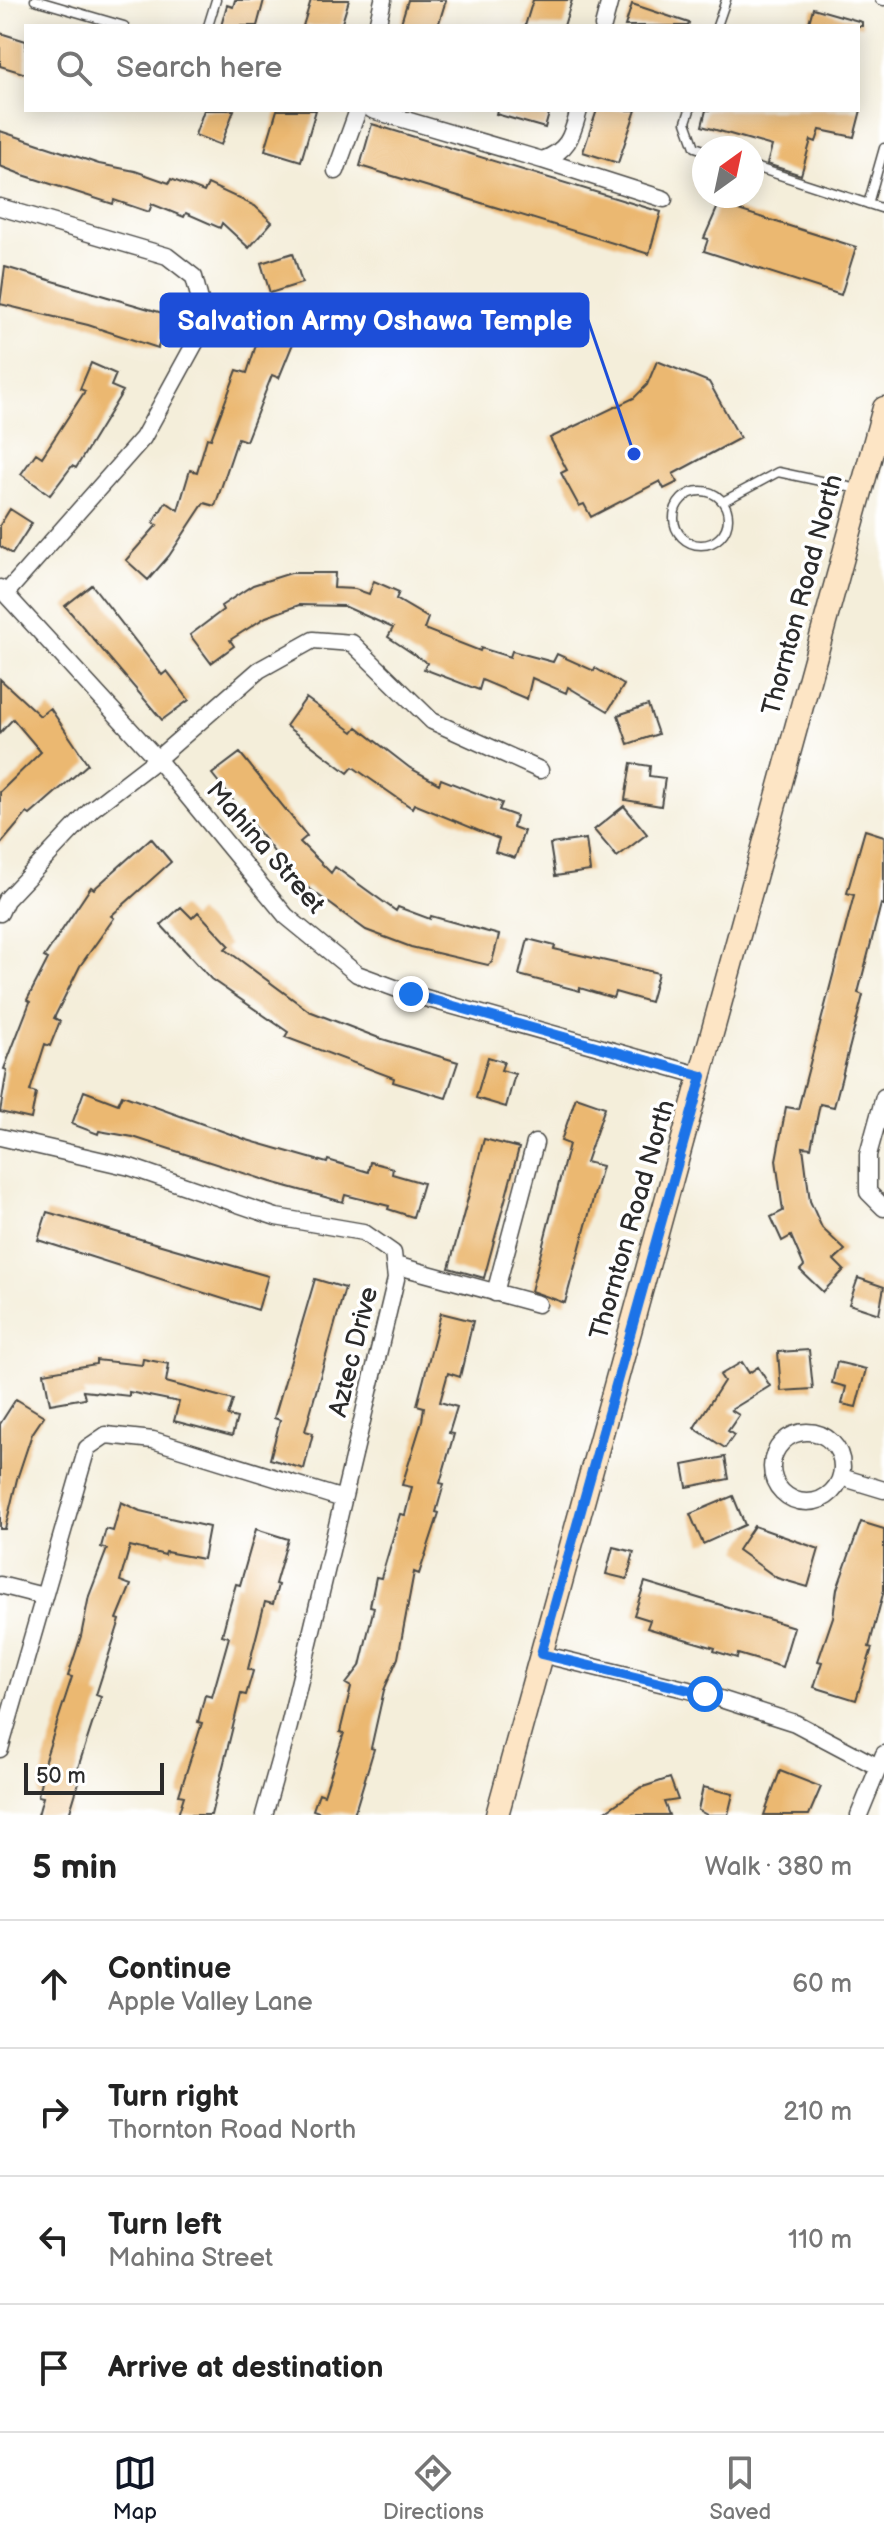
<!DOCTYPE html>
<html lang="en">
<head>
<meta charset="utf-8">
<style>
  :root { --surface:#fff; --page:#f6f6f6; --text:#222; --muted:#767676; --line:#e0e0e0; --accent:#111827 }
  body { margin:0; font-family:"Balsamiq Sans",sans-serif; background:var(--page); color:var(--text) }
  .compass { position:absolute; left:692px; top:136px; width:72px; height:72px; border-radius:50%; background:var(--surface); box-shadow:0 4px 20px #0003; rotate:33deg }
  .scale { position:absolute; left:24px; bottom:20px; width:140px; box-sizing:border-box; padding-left:8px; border:4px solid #2b2b2b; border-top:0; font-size:22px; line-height:28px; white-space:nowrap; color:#2b2b2b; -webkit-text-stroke:6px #fff; paint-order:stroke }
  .stop { position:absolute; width:24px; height:24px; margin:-18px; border:6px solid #1a73e8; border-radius:50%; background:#fff }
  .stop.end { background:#1a73e8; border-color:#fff; box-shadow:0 2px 8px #0008 }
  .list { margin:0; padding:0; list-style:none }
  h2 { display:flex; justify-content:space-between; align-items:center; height:104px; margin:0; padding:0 32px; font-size:34px }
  h2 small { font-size:26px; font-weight:400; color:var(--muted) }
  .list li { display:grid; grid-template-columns:52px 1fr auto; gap:24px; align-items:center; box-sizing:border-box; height:128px; padding:0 32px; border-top:2px solid var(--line) }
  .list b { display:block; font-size:30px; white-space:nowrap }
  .list p { margin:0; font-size:26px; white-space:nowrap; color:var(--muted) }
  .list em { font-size:26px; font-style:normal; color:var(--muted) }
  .icon { flex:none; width:44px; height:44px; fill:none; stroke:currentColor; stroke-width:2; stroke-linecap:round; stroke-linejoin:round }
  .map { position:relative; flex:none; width:884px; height:1815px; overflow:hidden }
  .search { position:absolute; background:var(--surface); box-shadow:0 4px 20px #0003; left:24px; right:24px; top:24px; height:88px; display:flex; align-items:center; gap:20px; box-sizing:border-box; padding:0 28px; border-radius:0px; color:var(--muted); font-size:30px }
  .sheet { height:616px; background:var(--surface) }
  nav { display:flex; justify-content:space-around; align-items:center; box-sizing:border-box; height:112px; border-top:2px solid var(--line); background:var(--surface); font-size:22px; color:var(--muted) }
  nav a { display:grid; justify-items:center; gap:4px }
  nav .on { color:var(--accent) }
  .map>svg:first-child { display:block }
</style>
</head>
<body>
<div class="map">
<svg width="884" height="1815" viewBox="0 0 884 1815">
  <rect width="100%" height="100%" fill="#fff"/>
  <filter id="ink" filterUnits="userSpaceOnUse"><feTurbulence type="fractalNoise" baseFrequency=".0125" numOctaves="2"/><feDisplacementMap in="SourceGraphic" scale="16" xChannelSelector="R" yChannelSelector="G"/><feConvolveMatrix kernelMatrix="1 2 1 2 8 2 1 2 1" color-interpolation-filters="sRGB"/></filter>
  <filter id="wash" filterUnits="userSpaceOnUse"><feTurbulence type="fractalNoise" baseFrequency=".006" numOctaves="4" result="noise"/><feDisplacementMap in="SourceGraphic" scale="32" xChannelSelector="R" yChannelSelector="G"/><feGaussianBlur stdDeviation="1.8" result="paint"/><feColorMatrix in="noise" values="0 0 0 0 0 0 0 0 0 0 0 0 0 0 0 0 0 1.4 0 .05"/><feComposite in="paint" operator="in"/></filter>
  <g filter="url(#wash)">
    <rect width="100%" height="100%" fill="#f4eeda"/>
    <g id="blocks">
      <!-- building -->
      <path fill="#ebb871" d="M235 0H264L257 26H221L227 5 233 7Z
        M311 0H349L341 26H303Z
        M408 0H446L438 26H400Z
        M533 0H572L564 26H525Z
        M632 4 689 23 688 26H625Z
        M813 8 862 22V26H808Z
        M0 33 26 41V74L0 66Z
        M204 110H234L221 145 195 135Z
        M277 110H316L301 161 265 150Z
        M497 110H550L545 128 496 114Z
        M597 110H636L618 163 583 152Z
        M706 110H861L854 137 820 130 816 142 811 140 801 175 767 164 772 146 702 126Z
        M372 124 661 212 649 254 360 166Z
        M0 131 99 164 135 171 169 183 171 179 204 192 208 184 255 206 272 222 249 248 222 223 220 228 186 213 184 217 152 204 149 212 114 200 113 204 23 175 0 166Z
        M719 204 856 247 841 295 704 251 708 239 704 238Z
        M293 253 302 283 270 293 261 263Z
        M5 267 166 314 158 348 88 325 0 304Z
        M267 302 300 306 296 336 279 378 272 375 246 441 238 438 215 506 204 503 169 556 148 580 126 560 157 525 153 523 166 502 178 510 190 470 197 472 207 438 211 439 237 370 247 373 257 342 261 344Z
        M657 361 709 382 740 438 673 474 678 482 664 489 660 481 591 517 584 504 579 506 561 473 567 470 550 438 634 398 647 385Z
        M91 363 116 374 111 386 123 391 76 468 72 466 50 495 21 474 36 453 42 457 85 391 80 389Z
        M10 509 32 523 12 554 0 546V525Z
        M291 573H335L334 588 355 589 369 594 374 581 399 592 396 599 428 618 424 629 480 651 481 648 510 657 512 651 553 662 557 654 594 671 595 668 624 685 608 711 568 687 566 693 532 678 527 699 482 680 479 690 424 669 427 663 388 637 393 628 344 606 299 605 266 617 230 640 234 646 211 663 190 635 223 610 221 606 253 585Z
        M92 585 162 675 167 671 189 700 162 720 65 606Z
        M0 679 40 716 50 708 88 764 30 815 27 813 0 845V792L41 752 13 719 0 733Z
        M306 698 353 732 357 727 410 768 439 784 441 779 502 803 499 810 516 816 513 827 524 831 515 858 495 852 499 839 414 804 412 808 353 767 348 773 286 726Z
        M648 705 658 734 628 744 618 715Z
        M240 753 307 836 300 842 331 873 335 867 396 911 398 907 430 919 431 916 499 935 492 962 488 965 411 947 366 930 307 887 302 891 283 870 286 867 212 774Z
        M631 763 650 766 649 776 665 778 661 806 625 800Z
        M624 806 647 834 617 857 594 830Z
        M865 830 884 836V905L881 904 858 993 863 995 834 1107 820 1104 811 1148 803 1147 810 1201 822 1228 845 1250 834 1260 844 1270 823 1292 800 1270 804 1266 791 1236 782 1241 771 1217 783 1211 776 1160 786 1107 798 1109 854 895 847 893Z
        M151 838 171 862 111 916 114 918 80 966 54 1018 60 1021 50 1046 45 1044 30 1091 36 1093 31 1119 0 1112 7 1070 4 1069 30 1002 27 1000 48 959 44 957 91 887 94 889Z
        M586 839 590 871 555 876 550 844Z
        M181 907 192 918 198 912 229 945 225 949 309 1011 379 1038 458 1062 446 1098 393 1082 394 1078 285 1037 288 1032 211 979 161 925Z
        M528 939 555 946 554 949 658 973 650 1002 615 992 613 998 580 988V991L519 975Z
        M488 1057 504 1062 501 1070 515 1074 506 1107 476 1098Z
        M84 1091 118 1104 122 1095 247 1140 327 1163 328 1160 368 1172 370 1162 393 1168 392 1174 423 1183 413 1217 388 1209 389 1206 345 1195 343 1202 271 1182 133 1137 99 1131 98 1134 72 1124Z
        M576 1097 605 1107 586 1162 602 1166 565 1303 531 1291 569 1144 561 1141Z
        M484 1139 519 1148 484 1278 449 1268Z
        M47 1212 268 1276 258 1310 38 1240Z
        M858 1278 884 1287 879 1314 849 1304Z
        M315 1279 345 1288 305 1431 313 1433 304 1469 270 1459 280 1420 274 1418Z
        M441 1313 473 1321 460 1377 448 1373 440 1402 457 1407 449 1433 454 1434 440 1483 444 1484 436 1512 439 1513 419 1574 414 1572 398 1658 384 1690 371 1748 374 1749 354 1815 337 1812 327 1815 313 1810 319 1793 324 1795 344 1733 340 1732 351 1687 346 1684 360 1666 374 1607 370 1606 376 1577 381 1578 400 1514 405 1515 412 1487 402 1485 422 1421 424 1407 417 1405Z
        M809 1350 813 1389 781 1391 778 1352Z
        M143 1359 169 1364 166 1382 233 1400 228 1416 237 1418 232 1436 174 1421 179 1402 129 1392V1396L83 1391 85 1398 50 1404 44 1373 96 1364V1360L142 1365Z
        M742 1362 749 1373 758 1367 770 1386 731 1410 739 1415 728 1431 734 1435 725 1448 694 1428 724 1381 720 1375Z
        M837 1362 866 1369 856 1407 842 1404 846 1387 832 1383Z
        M16 1399 44 1416 32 1434 17 1479 5 1529H0V1424Z
        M725 1457 729 1479 687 1487 683 1465Z
        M733 1496 745 1525 703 1544 690 1514Z
        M121 1502 140 1511 209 1527 203 1559 166 1552 165 1555 130 1546 120 1581 131 1585 117 1619 120 1620 96 1695 101 1697 74 1780 79 1782 69 1815H38L43 1797 38 1796 45 1760 72 1677 68 1676 81 1636 89 1596 107 1549 101 1547 106 1529 113 1531Z
        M861 1522 884 1529V1590L869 1647 872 1648 856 1700 814 1687 822 1662 818 1661 833 1617 837 1589Z
        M754 1526 819 1549 808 1587 777 1578 738 1550Z
        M256 1529 288 1539 275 1584 278 1585 273 1604 265 1602 248 1669 253 1671 246 1695 241 1694 211 1815H178L184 1796 179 1795 202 1723 198 1722 205 1695 212 1697 229 1637 222 1635 228 1612 236 1584 240 1585Z
        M613 1547 634 1552 627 1579 606 1574Z
        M645 1582 794 1627 782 1667 738 1654 737 1658 714 1651 715 1648 647 1628 650 1620 634 1615Z
        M780 1771 821 1787 809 1815H764Z
        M670 1778 678 1800 664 1802 669 1815H600L640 1788Z
        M703 1787 733 1794 728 1815H707L698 1810Z"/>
    </g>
  </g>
  <g filter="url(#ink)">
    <use href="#blocks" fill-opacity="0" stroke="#494845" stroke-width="2"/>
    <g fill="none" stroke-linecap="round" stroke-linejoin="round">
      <defs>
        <path id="service" d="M35 0 124 26
          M880 0 884 1
          M208 26 216 0
          M717 26 726 0
          M690 110 686 122 695 147 704 150
          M752 166 884 209
          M868 204 884 148
          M674 518a27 27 0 1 1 54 0a27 27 0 1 1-54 0Z
          M724 501 778 472 858 489"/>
        <path id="minor" d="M377 26 383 0
          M603 26 610 0
          M372 110 542 160C569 151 572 135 579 110
          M542 160 664 199
          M336 171 358 110
          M0 207 167 256 194 277 206 323 143 438 7 592
          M0 588 157 759 286 916 357 974 411 994 702 1076
          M0 913 6 900 92 809 157 759 259 670 313 640 352 643 432 721 540 770
          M884 1097 868 1155V1192L884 1208
          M0 1137 130 1167 276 1217 363 1232 393 1253 396 1279 289 1726 264 1815
          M395 1265 538 1304
          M495 1293 535 1143
          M772 1467a35 35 0 1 1 70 0a35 35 0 1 1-70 0Z
          M841 1477 884 1490
          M0 1585 43 1596
          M541 1654 705 1694 795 1723 880 1768
          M0 1749 87 1448 106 1435 153 1440 343 1499
          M859 1815 884 1754"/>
        <path id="secondary" d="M497 1815 884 408"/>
      </defs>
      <!-- service casing -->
      <use href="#service" stroke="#494845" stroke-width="11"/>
      <!-- minor casing -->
      <use href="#minor" stroke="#494845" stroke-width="19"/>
      <!-- secondary casing -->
      <use href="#secondary" stroke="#494845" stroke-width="25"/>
      <!-- service -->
      <use href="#service" stroke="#fff" stroke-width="8"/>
      <!-- minor -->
      <use href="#minor" stroke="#fff" stroke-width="16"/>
      <!-- secondary -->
      <use href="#secondary" stroke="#fde5c5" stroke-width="22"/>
    </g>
  </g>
  <g fill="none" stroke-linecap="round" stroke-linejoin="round" filter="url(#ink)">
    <!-- route -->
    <path stroke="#1a73e8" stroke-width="10" d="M411 994 702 1076 541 1654 705 1694"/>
  </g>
  <g text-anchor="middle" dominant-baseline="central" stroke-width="7" stroke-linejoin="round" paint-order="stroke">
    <!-- street labels -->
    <g font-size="26" fill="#2b2b2b" stroke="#fff">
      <text transform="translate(803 595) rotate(-75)">Thornton Road North</text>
      <text transform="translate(265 848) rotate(49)">Mahina Street</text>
      <text transform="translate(633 1220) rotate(-74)">Thornton Road North</text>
      <text transform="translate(354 1352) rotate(-76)">Aztec Drive</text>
    </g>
  </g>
  <!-- callouts -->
  <path fill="none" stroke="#1d4ed8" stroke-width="3" d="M634 454L588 320"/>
  <circle fill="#1d4ed8" stroke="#fff" stroke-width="3" cx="634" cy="454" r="8"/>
  <rect fill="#1d4ed8" stroke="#1d4ed8" stroke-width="3" x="161" y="294" width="427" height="52" rx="8"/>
  <g font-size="28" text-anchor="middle" font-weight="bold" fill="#fff">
    <text x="375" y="330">Salvation Army Oshawa Temple</text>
  </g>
</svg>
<svg class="compass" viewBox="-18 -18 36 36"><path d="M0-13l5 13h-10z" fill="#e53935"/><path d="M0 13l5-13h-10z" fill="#767676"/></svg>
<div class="scale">50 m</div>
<div class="stop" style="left:705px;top:1694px"></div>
<div class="stop end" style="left:411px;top:994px"></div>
<div class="search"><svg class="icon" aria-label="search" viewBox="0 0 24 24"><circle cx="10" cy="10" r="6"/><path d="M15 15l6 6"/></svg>Search here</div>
</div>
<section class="sheet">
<h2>5 min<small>Walk · 380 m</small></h2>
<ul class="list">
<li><svg class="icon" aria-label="ahead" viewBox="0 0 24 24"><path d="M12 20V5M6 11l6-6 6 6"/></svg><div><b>Continue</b><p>Apple Valley Lane</p></div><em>60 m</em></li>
<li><svg class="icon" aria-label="right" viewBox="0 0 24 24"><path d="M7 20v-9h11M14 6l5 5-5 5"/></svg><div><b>Turn right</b><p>Thornton Road North</p></div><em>210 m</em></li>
<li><svg class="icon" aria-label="left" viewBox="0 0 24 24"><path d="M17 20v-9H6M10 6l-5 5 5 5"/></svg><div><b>Turn left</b><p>Mahina Street</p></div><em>110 m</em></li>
<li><svg class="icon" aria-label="arrive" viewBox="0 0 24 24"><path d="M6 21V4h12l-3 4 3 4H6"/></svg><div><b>Arrive at destination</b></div></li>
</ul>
</section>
<nav>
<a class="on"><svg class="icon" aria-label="map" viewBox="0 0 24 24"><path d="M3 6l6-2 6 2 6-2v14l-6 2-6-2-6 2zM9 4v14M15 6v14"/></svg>Map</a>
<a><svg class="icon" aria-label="directions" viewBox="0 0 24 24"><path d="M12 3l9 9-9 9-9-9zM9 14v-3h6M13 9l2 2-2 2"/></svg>Directions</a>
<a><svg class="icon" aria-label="saved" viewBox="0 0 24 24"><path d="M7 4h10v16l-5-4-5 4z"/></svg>Saved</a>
</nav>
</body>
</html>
